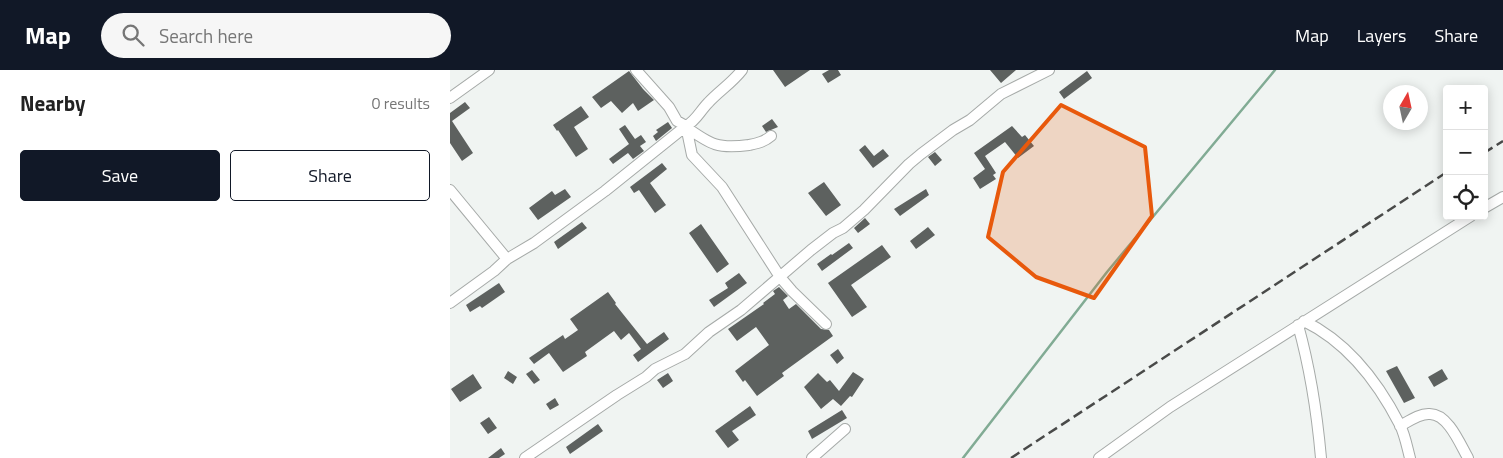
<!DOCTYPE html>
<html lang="en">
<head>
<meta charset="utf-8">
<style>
  :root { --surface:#fff; --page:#f6f6f6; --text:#222; --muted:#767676; --line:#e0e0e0; --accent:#111827 }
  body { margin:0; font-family:"Titillium Web",sans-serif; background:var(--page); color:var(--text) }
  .controls { position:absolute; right:15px; top:15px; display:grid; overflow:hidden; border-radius:5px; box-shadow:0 2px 12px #0003 }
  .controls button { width:45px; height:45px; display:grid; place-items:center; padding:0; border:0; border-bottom:1px solid var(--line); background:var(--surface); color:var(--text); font:25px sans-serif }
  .compass { position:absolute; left:933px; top:15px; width:45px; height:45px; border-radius:50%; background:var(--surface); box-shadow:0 2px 12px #0003; rotate:9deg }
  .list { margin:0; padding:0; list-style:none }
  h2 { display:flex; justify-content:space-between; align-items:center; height:65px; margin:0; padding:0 20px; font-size:21px }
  h2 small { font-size:16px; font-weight:400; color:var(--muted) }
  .actions { display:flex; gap:10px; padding:15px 20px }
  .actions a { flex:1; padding:11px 0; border:1px solid var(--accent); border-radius:5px; text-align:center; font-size:18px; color:var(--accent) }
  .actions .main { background:var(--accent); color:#fff }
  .icon { flex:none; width:28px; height:28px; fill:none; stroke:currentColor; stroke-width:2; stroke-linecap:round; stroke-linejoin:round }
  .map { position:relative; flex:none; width:1053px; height:388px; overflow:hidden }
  header { display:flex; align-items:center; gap:30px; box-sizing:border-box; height:70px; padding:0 25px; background:var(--accent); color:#fff }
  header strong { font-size:24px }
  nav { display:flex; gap:28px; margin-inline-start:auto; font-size:18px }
  .search { width:350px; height:45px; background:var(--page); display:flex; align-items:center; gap:12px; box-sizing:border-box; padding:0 18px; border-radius:28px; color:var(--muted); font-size:19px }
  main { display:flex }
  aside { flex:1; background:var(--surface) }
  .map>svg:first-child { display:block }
</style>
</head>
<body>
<header>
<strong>Map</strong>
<div class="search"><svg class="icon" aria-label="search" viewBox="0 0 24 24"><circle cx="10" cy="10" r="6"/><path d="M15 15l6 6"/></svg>Search here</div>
<nav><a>Map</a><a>Layers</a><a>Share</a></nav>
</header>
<main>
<aside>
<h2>Nearby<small>0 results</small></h2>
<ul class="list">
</ul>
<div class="actions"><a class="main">Save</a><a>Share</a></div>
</aside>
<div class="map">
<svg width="1053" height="388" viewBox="0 0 1053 388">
  <rect width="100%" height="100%" fill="#f0f4f2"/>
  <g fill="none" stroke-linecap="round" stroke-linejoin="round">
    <!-- stream -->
    <path stroke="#81ab94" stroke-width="2.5" d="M513 388 657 202 825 0"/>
  </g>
  <!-- building -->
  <path fill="#5d615f" d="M323 0H360L335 17Z
    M379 0H388L391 5 378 13 372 4Z
    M540 0H566L551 13Z
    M179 1 193 19 204 30 188 41 183 33 172 43 161 31 151 38 142 27Z
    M637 1 642 8 614 29 609 22Z
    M15 32 20 38 2 51 23 83 12 91 0 73V43Z
    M131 36 139 47 124 57 138 79 126 87 108 60 107 61 103 55Z
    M322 49 328 57 316 62 312 56Z
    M218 52 222 58 206 71 203 66 208 62 206 60Z
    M175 55 185 69 191 65 196 72 190 76 194 81 183 89 178 83 163 94 159 89 179 74 169 59Z
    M562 56 572 67 575 65 584 76 568 88 555 72 535 86 546 103 543 105 546 109 530 119 523 108 535 99 524 83Z
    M415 75 424 86 433 79 439 86 423 98 409 80Z
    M485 82 492 90 485 96 478 87Z
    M212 93 217 99 200 113 216 135 205 143 189 120 184 123 180 117Z
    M374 112 391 135 376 146 358 123Z
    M115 119 121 127 88 150 79 138 102 121 105 125Z
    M476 119 479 125 450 146 444 139Z
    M415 148 420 154 408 163 404 158Z
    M132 152 137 158 108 179 104 172Z
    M251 154 279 194 267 203 239 163Z
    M478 157 485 165 466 179 460 171Z
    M399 173 403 178 372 201 367 194 381 184 382 185Z
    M432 175 441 187 401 215 417 237 402 247 378 213Z
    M289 203 297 213 264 237 259 230 278 218 275 213Z
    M49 213 55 222 32 238 30 236 20 242 16 235Z
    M329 217 338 226 333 230 339 239 346 234 371 259 379 260 383 266 332 303 334 306 307 326 295 310 293 312 285 301 319 275 306 257 287 271 278 259 314 234 313 233 325 224 323 221Z
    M158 222 166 233 165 234 197 274 214 262 219 269 188 292 183 285 191 279 179 263 171 270 164 261 135 282 137 286 113 302 99 283 84 294 79 288 113 265 115 269 128 260 120 249Z
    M388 279 394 288 387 294 380 285Z
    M947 296 965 328 954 333 936 301Z
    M992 299 998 309 984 317 978 307Z
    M82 300 90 310 84 314 76 304Z
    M58 301 67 307 63 314 54 308Z
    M403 302 414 309 402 327 400 326 391 336 383 329 371 339 354 317 368 303 377 312 380 310 389 321Z
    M218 303 223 311 213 318 207 310Z
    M23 304 32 318 10 332 1 319Z
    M105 328 109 335 100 340 96 334Z
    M300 336 306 345 282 361 289 370 278 378 265 361Z
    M392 340 397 348 362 369 358 361Z
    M39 347 47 358 38 364 30 353Z
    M148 354 153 361 120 384 116 377Z
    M51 378 55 384 49 388H38Z"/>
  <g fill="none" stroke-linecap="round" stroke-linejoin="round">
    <defs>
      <path id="street" d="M186 0 219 37 227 51 236 56 242 85 272 117 330 207 342 221 376 254
        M0 28 39 0
        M236 57C261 75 268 79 299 75 308 73 314 72 321 66
        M0 120 57 189
        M1034 138 1053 127
        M0 233 44 201 57 189 84 173 155 121 236 56C246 51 250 41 258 33 269 21 282 13 292 0
        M854 251C897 272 928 312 950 355 955 365 957 377 960 388
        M848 255C860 298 867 343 871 388
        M950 356C959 351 970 343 980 344 998 344 1010 374 1018 388
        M75 388 167 325 196 307 205 299 235 284 259 262 291 240 361 180 383 163 393 158 414 140 459 94 471 84 503 60 520 50 551 24 599 0
        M362 388 395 359
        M649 388 720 337 1021 146"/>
    </defs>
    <!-- street casing -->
    <use href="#street" stroke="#a6aaa8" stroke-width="12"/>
    <!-- street -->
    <use href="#street" stroke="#fff" stroke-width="10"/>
    <!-- rail -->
    <path stroke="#494a49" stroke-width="2.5" stroke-dasharray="10 5" stroke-linecap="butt" d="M1034 83 1053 71
      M561 388 997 102"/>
  </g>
  <!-- marked area -->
  <path fill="#e8590c" fill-opacity="0.2" stroke="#e8590c" stroke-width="4" stroke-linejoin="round" d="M611 35 695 77 702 146 644 228 586 207 538 167 553 102Z"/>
</svg>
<div class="controls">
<button>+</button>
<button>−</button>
<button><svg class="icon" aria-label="locate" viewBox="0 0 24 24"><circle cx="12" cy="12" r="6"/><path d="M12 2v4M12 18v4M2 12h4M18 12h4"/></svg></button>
</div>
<svg class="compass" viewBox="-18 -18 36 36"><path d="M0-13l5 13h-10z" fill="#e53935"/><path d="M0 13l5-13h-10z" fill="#767676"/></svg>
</div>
</main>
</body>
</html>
